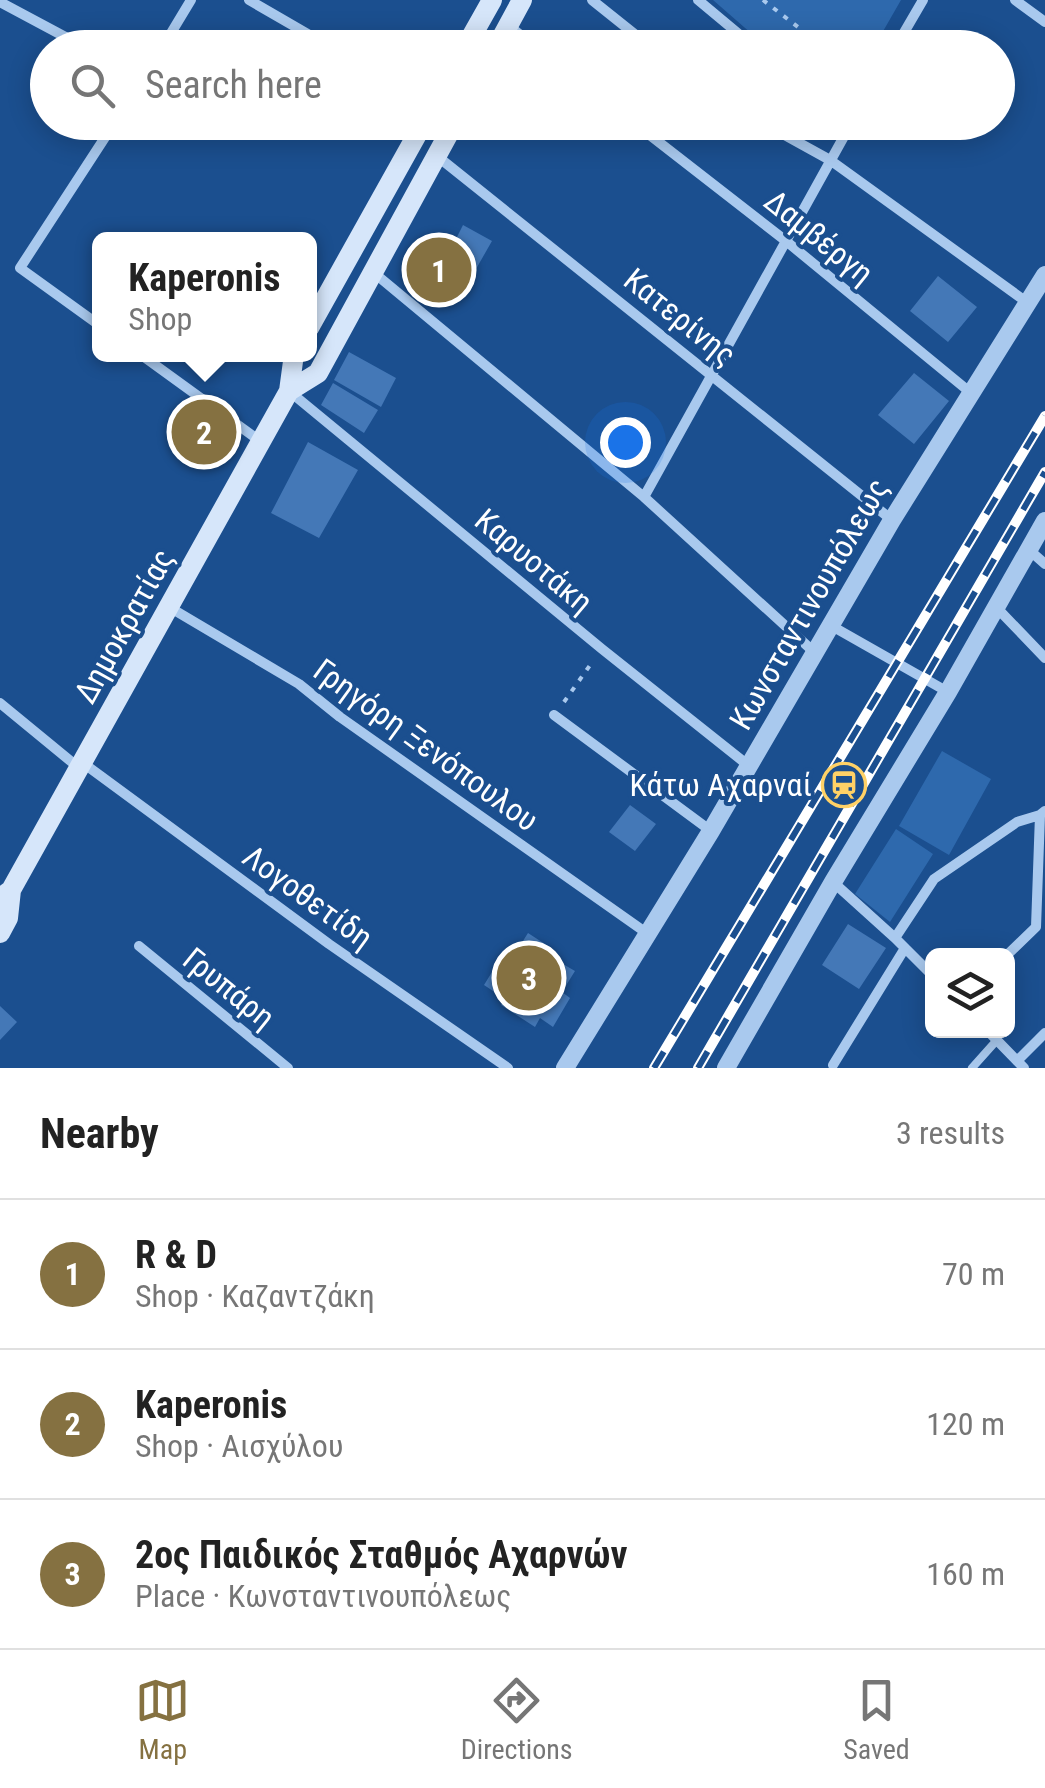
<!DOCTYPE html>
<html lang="en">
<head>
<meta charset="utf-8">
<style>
  :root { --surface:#fff; --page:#f2f2f2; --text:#222; --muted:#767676; --line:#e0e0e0; --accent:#857141 }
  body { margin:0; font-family:"Roboto Condensed",sans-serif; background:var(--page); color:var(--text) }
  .controls { position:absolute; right:30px; bottom:30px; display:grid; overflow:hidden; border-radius:15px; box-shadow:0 5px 25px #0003 }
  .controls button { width:90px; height:90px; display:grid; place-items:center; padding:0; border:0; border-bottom:2px solid var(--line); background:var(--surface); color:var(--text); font:50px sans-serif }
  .you { position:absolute; left:625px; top:442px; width:35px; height:35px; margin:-25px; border:8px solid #fff; border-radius:50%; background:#1a73e8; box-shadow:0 0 0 15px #1a73e833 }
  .badge { display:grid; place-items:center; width:65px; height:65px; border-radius:50%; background:var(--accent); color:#fff; font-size:32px; font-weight:700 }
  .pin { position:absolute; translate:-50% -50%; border:5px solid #fff; box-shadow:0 2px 10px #0006 }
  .popup { position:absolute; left:92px; top:232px; width:225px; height:130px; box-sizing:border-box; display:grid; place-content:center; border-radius:15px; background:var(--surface); filter:drop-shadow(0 2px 8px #0005); font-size:32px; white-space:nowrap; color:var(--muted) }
  .popup b { font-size:38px; color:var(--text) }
  .popup::after { content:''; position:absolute; left:50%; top:100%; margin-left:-20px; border:20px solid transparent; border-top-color:var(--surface) }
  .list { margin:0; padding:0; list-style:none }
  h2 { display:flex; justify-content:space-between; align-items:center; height:130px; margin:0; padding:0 40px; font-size:42px }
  h2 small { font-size:32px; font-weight:400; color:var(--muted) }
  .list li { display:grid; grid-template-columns:65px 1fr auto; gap:30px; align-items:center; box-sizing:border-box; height:150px; padding:0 40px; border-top:2px solid var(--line) }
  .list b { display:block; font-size:38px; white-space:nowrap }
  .list p { margin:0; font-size:32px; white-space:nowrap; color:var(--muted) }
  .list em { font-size:32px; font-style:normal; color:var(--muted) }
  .icon { flex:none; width:55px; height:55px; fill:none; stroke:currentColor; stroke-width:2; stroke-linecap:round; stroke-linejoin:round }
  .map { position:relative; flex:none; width:1045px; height:1068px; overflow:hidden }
  .search { position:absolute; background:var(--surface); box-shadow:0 5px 25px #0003; left:30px; right:30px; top:30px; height:110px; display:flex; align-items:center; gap:25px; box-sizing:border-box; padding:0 35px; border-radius:55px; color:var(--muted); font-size:38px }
  .sheet { height:580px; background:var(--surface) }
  nav { display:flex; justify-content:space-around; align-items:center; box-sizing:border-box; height:140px; border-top:2px solid var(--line); background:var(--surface); font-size:28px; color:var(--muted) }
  nav a { display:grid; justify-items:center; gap:5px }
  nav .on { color:var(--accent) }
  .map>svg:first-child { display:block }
</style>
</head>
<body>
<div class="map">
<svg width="1045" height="1068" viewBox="0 0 1045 1068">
  <rect width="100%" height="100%" fill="#1b4f8f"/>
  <!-- green -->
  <path fill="#2e69ad" d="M713 0H901L874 47 768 48Z
    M942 751 991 779 949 855 899 826Z
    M896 829 933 854 890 922 855 894Z"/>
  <!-- building -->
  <path fill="#4478b7" d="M463 225 492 241 472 276 445 261Z
    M938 276 977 307 948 342 910 311Z
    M349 352 396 378 381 407 334 380Z
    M914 373 949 401 914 444 878 415Z
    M333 383 378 410 364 433 321 405Z
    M308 442 358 470 319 538 271 513Z
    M630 805 656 824 635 851 609 832Z
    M848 924 886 948 859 989 822 965Z
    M528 933 548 946 544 953 575 971 562 992 570 998 553 1027 540 1018 535 1027 501 1005 505 999 484 985 500 959 509 963Z
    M0 1006 17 1022 0 1040Z"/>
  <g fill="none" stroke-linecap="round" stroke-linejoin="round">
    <!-- path -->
    <path stroke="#a9c9ee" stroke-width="4" stroke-dasharray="5 8" stroke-linecap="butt" d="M763 0 825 48
      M564 702 593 661"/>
    <!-- service -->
    <path stroke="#a9c9ee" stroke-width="8" d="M972 1068 997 1040"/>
    <!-- minor -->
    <path stroke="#a9c9ee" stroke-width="10" d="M249 0 332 48
      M592 0 652 48
      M698 0 752 45 751 48
      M1015 0 1045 22
      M0 2 86 48
      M509 26 537 48
      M162 48 191 0
      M895 48 923 0
      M633 122 786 241 971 393
      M761 122 830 160 1028 303
      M437 156 892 520
      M373 272 644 497 814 652
      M99 325 20 268 115 122
      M140 354 260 441
      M289 391 602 649 749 766
      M644 497 852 122
      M1028 549 1045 564
      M169 607 299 684 340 717 648 934
      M996 607 1045 658
      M830 625 948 692
      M0 703 79 768
      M554 715 711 831
      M83 763 329 944 508 1068
      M833 882 895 938 932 975
      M895 938 934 879 1017 822 1040 815
      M139 946 288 1068
      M1006 956 1036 927 1040 815 1045 811
      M987 1030 1024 1068
      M1017 1061 1045 1033
      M833 1065 905 948"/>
    <!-- tertiary -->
    <path stroke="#a9c9ee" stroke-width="18" d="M565 1068 711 831 892 520 1045 275
      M726 1068 833 882 948 692 1045 521"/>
    <!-- secondary -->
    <path stroke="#d6e6fa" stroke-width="20" d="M465 48 492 0
      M496 48 522 0
      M309 328 424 122
      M289 391 318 373 455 122
      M0 898 11 890 289 391 294 354
      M0 933 8 918 11 890"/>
    <defs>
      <path id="rail" d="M654 1068 1045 416
        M698 1068 1045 472"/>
    </defs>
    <!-- rail casing -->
    <use href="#rail" stroke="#fff" stroke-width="10"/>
    <!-- rail -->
    <use href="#rail" stroke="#1b4f8f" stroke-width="6" stroke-dasharray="19" stroke-linecap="butt"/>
  </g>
  <!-- icons -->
  <defs>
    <symbol id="station-ring" viewBox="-11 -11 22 22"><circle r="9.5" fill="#1b4f8f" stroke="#ffd166" stroke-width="1.5"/><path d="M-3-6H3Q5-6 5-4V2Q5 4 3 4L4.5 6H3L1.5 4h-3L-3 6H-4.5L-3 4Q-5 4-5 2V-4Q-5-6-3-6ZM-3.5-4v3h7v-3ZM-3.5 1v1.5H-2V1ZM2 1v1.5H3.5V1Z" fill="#ffd166"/></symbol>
  </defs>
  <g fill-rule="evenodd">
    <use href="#station-ring" x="819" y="760" width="50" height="50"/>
  </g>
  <g text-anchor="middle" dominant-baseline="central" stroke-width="8" stroke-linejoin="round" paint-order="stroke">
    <!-- street labels -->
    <g font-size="32" fill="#fff" stroke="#1b4f8f">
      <text transform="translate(819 237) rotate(39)">Δαμβέργη</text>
      <text transform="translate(680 317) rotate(39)">Κατερίνης</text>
      <text transform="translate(534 561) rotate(40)">Καρυοτάκη</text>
      <text transform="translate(809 604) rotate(-60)">Κωνσταντινουπόλεως</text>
      <text transform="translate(124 626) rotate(-61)">Δημοκρατίας</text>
      <text transform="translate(426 745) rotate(36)">Γρηγόρη Ξενόπουλου</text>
      <text transform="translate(308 897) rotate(36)">Λογοθετίδη</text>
      <text transform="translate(229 988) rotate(39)">Γρυπάρη</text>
    </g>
    <!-- poi labels -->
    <g font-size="32" fill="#fff" stroke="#1b4f8f" text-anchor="end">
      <text x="812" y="785">Κάτω Αχαρναί</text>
    </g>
  </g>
</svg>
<div class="controls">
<button><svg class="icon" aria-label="layers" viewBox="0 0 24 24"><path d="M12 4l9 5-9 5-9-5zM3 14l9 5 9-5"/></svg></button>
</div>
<div class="you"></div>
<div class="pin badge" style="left:439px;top:270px">1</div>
<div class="pin badge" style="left:204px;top:432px">2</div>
<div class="popup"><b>Kaperonis</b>Shop</div>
<div class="pin badge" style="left:529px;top:978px">3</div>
<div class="search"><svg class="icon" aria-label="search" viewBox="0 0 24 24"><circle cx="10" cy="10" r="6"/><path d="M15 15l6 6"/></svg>Search here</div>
</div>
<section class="sheet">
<h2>Nearby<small>3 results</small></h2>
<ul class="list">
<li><span class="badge">1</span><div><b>R &amp; D</b><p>Shop · Καζαντζάκη</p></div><em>70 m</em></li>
<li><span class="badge">2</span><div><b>Kaperonis</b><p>Shop · Αισχύλου</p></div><em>120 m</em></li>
<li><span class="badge">3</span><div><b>2ος Παιδικός Σταθμός Αχαρνών</b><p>Place · Κωνσταντινουπόλεως</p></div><em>160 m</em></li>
</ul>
</section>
<nav>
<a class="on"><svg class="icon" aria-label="map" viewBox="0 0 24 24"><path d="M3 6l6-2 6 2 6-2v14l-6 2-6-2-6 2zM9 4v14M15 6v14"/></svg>Map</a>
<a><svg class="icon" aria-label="directions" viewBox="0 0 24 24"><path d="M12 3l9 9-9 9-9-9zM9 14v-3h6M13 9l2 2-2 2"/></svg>Directions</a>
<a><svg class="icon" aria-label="saved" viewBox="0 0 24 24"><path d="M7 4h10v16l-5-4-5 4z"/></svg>Saved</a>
</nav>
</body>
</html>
